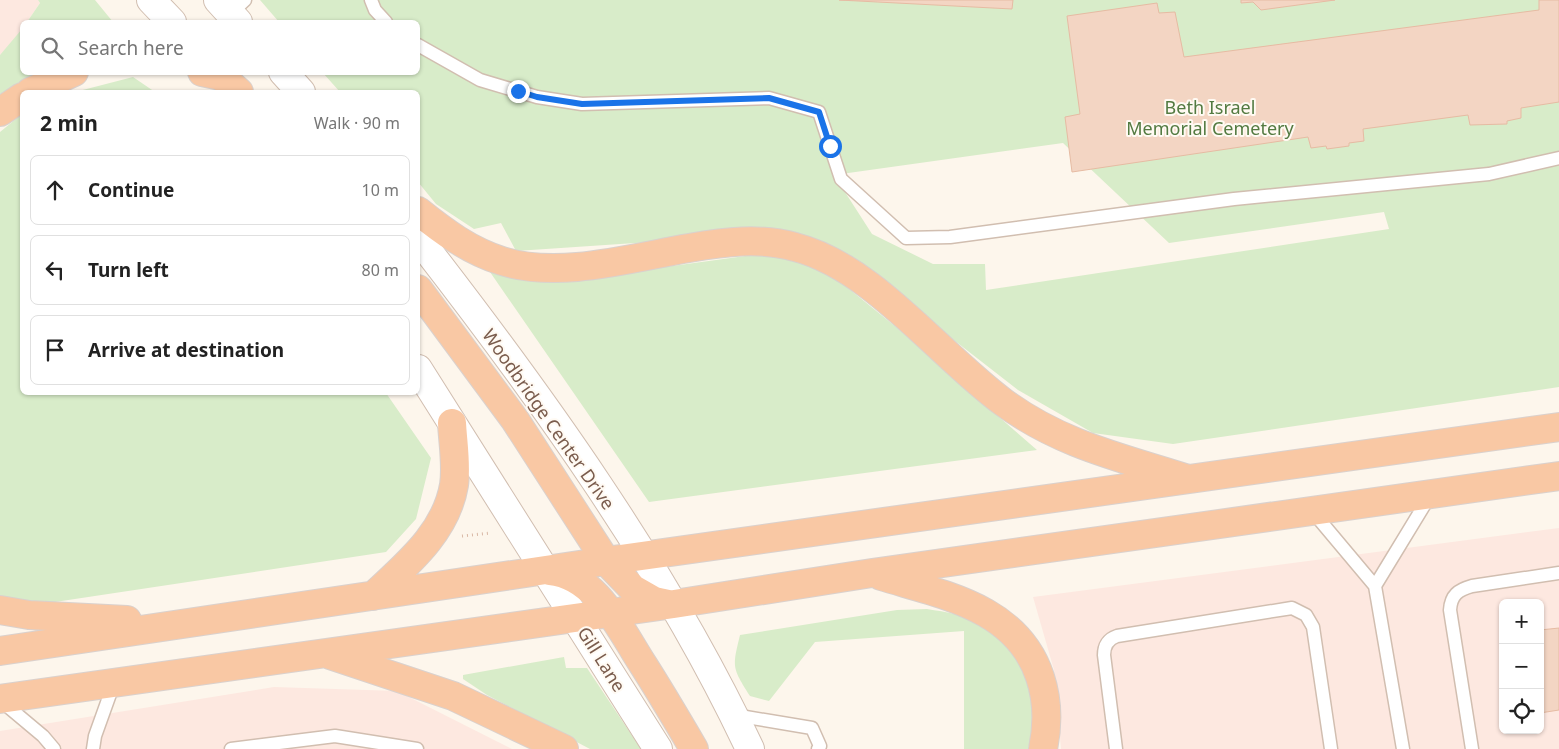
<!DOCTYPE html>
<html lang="en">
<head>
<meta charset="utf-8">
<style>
  :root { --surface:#fff; --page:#f2f2f2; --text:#222; --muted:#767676; --line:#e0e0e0 }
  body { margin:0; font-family:"Noto Sans",sans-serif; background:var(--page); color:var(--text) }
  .controls { position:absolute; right:15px; bottom:15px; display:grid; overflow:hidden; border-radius:8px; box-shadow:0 1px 4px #0004 }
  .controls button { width:45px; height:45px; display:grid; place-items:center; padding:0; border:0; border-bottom:1px solid var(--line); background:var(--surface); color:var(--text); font:25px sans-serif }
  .stop { position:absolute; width:15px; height:15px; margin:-11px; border:4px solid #1a73e8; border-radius:50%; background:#fff }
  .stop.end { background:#1a73e8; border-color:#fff; box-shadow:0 1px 5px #0008 }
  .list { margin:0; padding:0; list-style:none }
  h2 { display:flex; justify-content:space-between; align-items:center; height:65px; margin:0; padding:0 20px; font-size:21px }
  h2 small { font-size:16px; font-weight:400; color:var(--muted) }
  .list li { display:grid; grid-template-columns:32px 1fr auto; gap:15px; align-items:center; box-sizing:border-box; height:70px; margin:0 10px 10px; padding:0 10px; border:1px solid var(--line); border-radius:8px }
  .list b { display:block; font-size:19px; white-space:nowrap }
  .list em { font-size:16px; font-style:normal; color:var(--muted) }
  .icon { flex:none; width:28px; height:28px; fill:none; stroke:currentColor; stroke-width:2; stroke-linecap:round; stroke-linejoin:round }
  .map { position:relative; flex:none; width:1559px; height:749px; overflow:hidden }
  .search { position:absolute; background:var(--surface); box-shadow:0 1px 4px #0004; left:20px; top:20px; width:400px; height:55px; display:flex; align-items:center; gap:12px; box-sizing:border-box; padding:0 18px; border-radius:8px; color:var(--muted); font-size:19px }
  .panel { position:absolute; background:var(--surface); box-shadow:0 1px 4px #0004; left:20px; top:90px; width:400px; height:305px; border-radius:8px }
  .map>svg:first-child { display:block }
</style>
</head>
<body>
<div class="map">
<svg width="1559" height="749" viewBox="0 0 1559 749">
  <rect width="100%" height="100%" fill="#fdf6ec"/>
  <!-- commercial -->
  <path fill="#fde8e0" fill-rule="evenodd" d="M0 0H38L40 3 27 22H22V29L15 41 0 55Z
    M1559 528V749H1061L1054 670 1033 597ZM1503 603H1540V730H1503Z
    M274 687 397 691 512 749H0V731Z"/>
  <!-- green -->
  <path fill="#d8ecc9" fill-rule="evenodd" d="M38 0H95L113 22H27L40 3Z
    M260 0H1559V387L1173 444 1093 433 1018 390 842 253 665 241 516 251 501 223 474 229 436 204 418 182V92H340L323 73 418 72V22H279ZM1063 143 1169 243 1384 212 1389 229 986 290 985 264H933L872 234 834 175Z
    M22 29V72L37 73 0 94V55Z
    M133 77 155 92H75Z
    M22 114V392L386 393 431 458 416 519 386 552 35 605 0 596V132Z
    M767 253 827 271 896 327 1037 450 649 502 490 272 563 281Z
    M927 609C946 612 966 615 983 624 1026 645 1041 706 1028 749H964V631L815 642 769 701 750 696C732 667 732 668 740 635L897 610Z
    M564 657 566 668H587L641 749H590L487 695 463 679V675Z"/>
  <!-- building -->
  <path fill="#f3d5c3" stroke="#e6bba3" d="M839 0H1013L1012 9Z
    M1241 0H1335L1261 10 1253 2 1241 3Z
    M1539 0H1559V102L1521 108V118L1507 121V124L1470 125 1468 115 1363 129 1364 141 1349 143V146L1327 149 1326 146 1311 148 1308 137 1072 172 1065 117 1080 114 1067 16 1157 3 1159 13 1175 12 1184 57 1539 10Z
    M1559 628V710L1540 713V630Z"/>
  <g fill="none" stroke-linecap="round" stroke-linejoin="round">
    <defs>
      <path id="service" d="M371 0 375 10 386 22
        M230 14 245 0
        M418 45 480 80 537 97 582 104 769 98 819 112 841 179 906 238 950 237 1234 199 1489 174 1559 158
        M1312 511 1375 586 1403 749
        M1375 586 1431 494
        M0 700 43 736 54 749
        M734 715 812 728 820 746 818 749
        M93 749 95 736 114 683
        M231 749 335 736 417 749
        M1116 749 1104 655C1104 646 1108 639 1117 636L1292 608 1306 615 1313 627 1331 749
        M1472 749 1450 610C1451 595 1458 590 1472 586L1559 573"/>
      <path id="tertiary" d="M151 0 172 22
        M218 0 238 22
        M283 72 301 92
        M418 238C540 395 665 568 750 749
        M418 369 658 749"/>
      <path id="trunk" d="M202 72 221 76 239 92
        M30 92 74 72
        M0 112 22 97
        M418 211C444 232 470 251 502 261 559 279 631 258 689 248 724 242 760 237 795 247 873 267 938 354 1003 402 1060 444 1119 457 1185 478
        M418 289 515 420 606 561 633 589 654 601 668 604
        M550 571C596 575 620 629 642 663 660 691 677 720 694 749
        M881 576C943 595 1017 607 1040 677 1048 701 1048 725 1043 749
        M373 596C406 565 446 533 454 485 457 465 453 443 452 423
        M0 610 29 615 127 620
        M0 651 606 561 1559 427
        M330 655 453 696 564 749
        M0 699 674 604 872 573 1559 476"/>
    </defs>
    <!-- service casing -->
    <use href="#service" stroke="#d1beb0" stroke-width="15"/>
    <!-- tertiary casing -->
    <use href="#tertiary" stroke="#d1beb0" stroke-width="30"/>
    <!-- trunk casing -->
    <use href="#trunk" stroke="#dad1cd" stroke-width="30"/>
    <!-- path -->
    <path stroke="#d9b8a5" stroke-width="3" stroke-dasharray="1 4" stroke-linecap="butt" d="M462 536 491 533"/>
    <!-- service -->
    <use href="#service" stroke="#fff" stroke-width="12"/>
    <!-- tertiary -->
    <use href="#tertiary" stroke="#fff" stroke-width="28"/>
    <!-- trunk -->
    <use href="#trunk" stroke="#f9c8a4" stroke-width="28"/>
  </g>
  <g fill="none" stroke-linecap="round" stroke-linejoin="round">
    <!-- route -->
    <path stroke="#1a73e8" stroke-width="6" d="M518 91 537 97 582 104 769 98 819 112 830 146"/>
  </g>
  <g text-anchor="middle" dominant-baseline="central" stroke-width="4" stroke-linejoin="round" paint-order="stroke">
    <!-- park labels -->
    <g font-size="18" fill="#537a41" stroke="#fffaf3">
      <text x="1210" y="107">Beth Israel<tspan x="1210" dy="21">Memorial Cemetery</tspan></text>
    </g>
    <!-- street labels -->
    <g font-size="18" fill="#7a5c4d" stroke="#fffaf3">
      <text transform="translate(549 419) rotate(55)">Woodbridge Center Drive</text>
      <text transform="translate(602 659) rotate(58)">Gill Lane</text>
    </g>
  </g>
</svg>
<div class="controls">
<button>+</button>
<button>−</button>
<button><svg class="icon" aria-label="locate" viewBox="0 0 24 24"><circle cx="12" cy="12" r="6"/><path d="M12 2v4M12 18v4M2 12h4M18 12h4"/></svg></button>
</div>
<div class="stop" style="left:830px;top:146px"></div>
<div class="stop end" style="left:518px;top:91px"></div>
<div class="search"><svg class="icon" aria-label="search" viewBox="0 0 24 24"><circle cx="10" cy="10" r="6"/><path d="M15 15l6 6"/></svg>Search here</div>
<section class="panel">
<h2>2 min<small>Walk · 90 m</small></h2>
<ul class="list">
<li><svg class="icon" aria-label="ahead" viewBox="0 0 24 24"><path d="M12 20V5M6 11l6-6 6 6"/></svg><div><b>Continue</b></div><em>10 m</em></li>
<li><svg class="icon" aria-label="left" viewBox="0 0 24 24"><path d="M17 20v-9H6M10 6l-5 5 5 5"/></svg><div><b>Turn left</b></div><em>80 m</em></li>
<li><svg class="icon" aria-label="arrive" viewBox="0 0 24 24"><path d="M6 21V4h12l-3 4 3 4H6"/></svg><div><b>Arrive at destination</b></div></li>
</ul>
</section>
</div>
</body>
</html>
